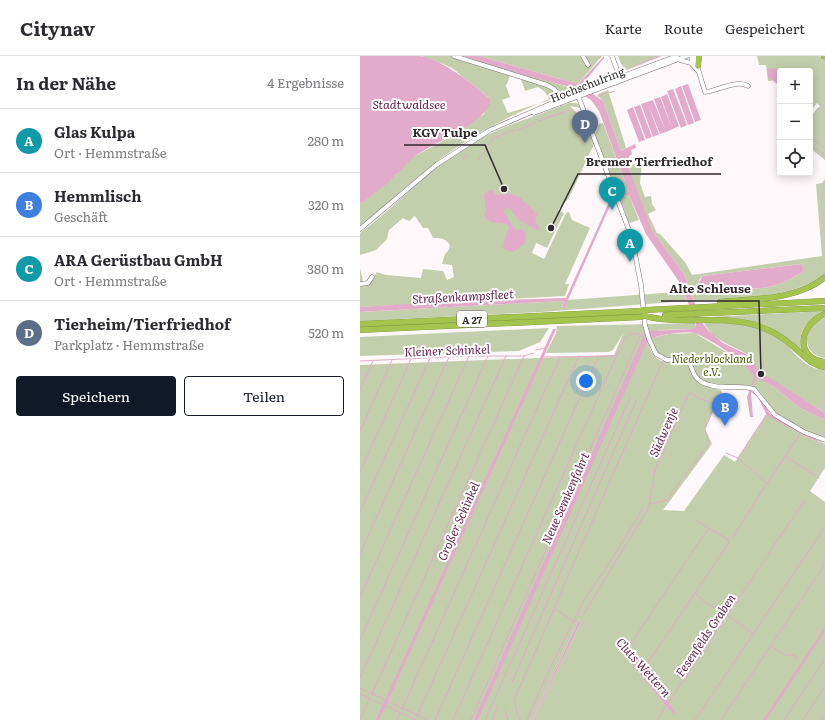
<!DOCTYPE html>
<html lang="de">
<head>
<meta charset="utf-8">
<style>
  :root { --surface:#fff; --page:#f2f2f3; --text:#2b2b33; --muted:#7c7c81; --line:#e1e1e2; --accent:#111827 }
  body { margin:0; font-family:Literata,serif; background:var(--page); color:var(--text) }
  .controls { position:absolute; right:12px; top:12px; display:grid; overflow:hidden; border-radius:4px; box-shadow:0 2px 10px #0003 }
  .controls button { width:36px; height:36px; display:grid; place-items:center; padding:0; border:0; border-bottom:1px solid var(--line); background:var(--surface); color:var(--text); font:20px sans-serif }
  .you { position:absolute; left:226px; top:325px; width:14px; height:14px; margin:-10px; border:3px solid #fff; border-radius:50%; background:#1a73e8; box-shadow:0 0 0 6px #1a73e833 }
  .badge { display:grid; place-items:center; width:26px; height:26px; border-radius:50%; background:var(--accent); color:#fff; font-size:13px; font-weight:700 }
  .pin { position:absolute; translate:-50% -33px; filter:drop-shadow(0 1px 2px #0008) }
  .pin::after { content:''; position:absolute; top:21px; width:14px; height:12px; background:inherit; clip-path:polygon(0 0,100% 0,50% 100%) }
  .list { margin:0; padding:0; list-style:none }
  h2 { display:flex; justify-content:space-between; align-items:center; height:52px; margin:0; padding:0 16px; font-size:17px }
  h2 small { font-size:13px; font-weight:400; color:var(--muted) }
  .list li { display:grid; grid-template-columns:26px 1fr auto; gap:12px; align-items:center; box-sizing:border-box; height:64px; padding:0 16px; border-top:1px solid var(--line) }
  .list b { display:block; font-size:15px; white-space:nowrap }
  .list p { margin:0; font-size:13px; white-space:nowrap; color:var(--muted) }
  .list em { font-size:13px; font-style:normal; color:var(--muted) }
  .actions { display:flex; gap:8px; padding:12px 16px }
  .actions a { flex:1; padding:9px 0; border:1px solid var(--accent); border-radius:4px; text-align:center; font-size:14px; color:var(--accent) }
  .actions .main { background:var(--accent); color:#fff }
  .icon { flex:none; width:22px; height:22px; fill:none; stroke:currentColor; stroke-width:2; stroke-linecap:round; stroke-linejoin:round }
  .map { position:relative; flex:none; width:465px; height:664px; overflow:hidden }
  header { display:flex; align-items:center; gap:24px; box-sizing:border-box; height:56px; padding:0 20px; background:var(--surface); border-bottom:1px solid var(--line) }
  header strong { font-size:19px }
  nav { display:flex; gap:22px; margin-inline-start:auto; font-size:14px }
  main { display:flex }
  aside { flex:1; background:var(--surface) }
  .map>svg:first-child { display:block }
</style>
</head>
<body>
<header>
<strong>Citynav</strong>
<nav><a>Karte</a><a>Route</a><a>Gespeichert</a></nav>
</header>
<main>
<aside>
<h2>In der Nähe<small>4 Ergebnisse</small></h2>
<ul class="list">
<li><span class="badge" style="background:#0f9aa8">A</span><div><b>Glas Kulpa</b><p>Ort · Hemmstraße</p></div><em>280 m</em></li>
<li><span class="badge" style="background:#3f7fe0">B</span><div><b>Hemmlisch</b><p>Geschäft</p></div><em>320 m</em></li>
<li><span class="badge" style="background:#0f9aa8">C</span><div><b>ARA Gerüstbau GmbH</b><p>Ort · Hemmstraße</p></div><em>380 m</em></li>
<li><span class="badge" style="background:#5c6f8a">D</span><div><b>Tierheim/Tierfriedhof</b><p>Parkplatz · Hemmstraße</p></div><em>520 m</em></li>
</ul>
<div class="actions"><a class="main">Speichern</a><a>Teilen</a></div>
</aside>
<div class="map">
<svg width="465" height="664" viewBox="0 0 465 664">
  <rect width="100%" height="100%" fill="#fef8fb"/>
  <!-- green -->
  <path fill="#c3ceac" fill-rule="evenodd" d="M61 0H103L215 33C172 49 131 68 93 94 60 116 31 145 0 171V148L36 119 53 101 92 80 124 58 130 43C119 33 107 25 96 15 87 8 72 4 61 0ZM150 20 161 23 165 35 178 31 184 35 190 44 148 57 142 44 150 41 146 30Z
    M119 0H242L218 28Z
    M258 0H302L267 14 261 8Z
    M397 0H459L465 2V104L450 92V61L460 50 457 47 450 56V15H426L419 13 411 24 420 31 412 25H408L406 9H399Z
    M248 34 266 92 261 95 243 45 238 40V38Z
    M209 47H216L219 48 220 52 210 50 222 62 235 86 209 142 198 154 204 157 187 192 176 187 172 197 184 203 206 157 209 156 212 164 230 172 205 228H209L205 240 0 251V212L3 226 12 223 17 216 26 219 61 222 63 213 83 215 87 224 94 221 92 209 82 208 85 198 88 195 90 190C86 182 82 182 73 182L68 172H63L55 160 49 165 43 162 29 174 27 183 16 194 0 199V177C36 150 66 116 105 91 137 71 174 61 209 47Z
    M243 67 269 136V137L258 138 235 79 239 68Z
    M268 106H271L272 109 282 106 280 127 285 141 291 140 292 148 296 154 288 158 297 177 300 178 325 206 332 219 462 200 456 128 462 127 465 123V218C429 244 377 242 334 245L324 218 292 174 271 122ZM442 208 444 215C419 230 408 234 379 232 365 231 354 228 341 230L339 224 342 220Z
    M269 139 279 164 269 167 259 140Z
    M322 230 327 245 181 256 0 265V256L203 245 204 246 202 251H205L208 244 316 236Z
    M465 255C447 263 434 277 444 297 423 277 405 265 376 263 367 262 355 264 348 261Z
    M465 262V302C440 299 442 268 465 262Z
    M335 267 336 270 332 273 302 274 285 277C288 284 289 292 293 298 304 314 318 298 327 307 330 309 330 315 332 318 337 329 351 331 361 334L362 338 345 373 352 388 303 454 324 455 364 399 375 406 406 359 451 383 465 388V412L450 435 465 446V664H173L221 566 219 564 172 664H0V309L254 299 264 276 253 294 249 296 186 297 196 277 197 270Z
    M344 267C367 267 399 267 419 282 431 291 439 306 454 312 456 313 461 312 465 313V357C444 343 420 332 400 316 394 311 392 302 385 297 369 288 353 284 344 267Z
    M189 272 180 286 159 295 0 300V281Z
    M335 277 378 303 386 309 395 320 413 330 440 352 465 364V383C449 376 429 368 415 357 407 351 405 338 396 333 382 326 353 338 337 320 333 315 333 308 330 303L322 300 303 302 294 294 290 282 309 278Z"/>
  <!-- water -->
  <path fill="#e2abca" d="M0 0C20 0 40 0 59 0 81 2 114 29 130 43 132 66 69 88 53 102 47 107 42 114 36 119 25 130 12 139 0 148Z
    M103 0H119L218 28 244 0V2L221 30 243 45 261 95 275 88 276 92 271 94 272 98 269 100 268 110 292 174 324 218 341 265 348 274 363 287 386 298 392 304 399 315 465 357V364L440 352 413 330 396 322 391 334 399 341 410 358 465 388 451 383 407 360 398 341 391 336 393 361H390L387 341 394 320C382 304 355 286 337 278 328 274 296 279 288 284L118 664H114L285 277 288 275 332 273 336 270V266L320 227 286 178 269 139 260 140 253 143 205 251 202 252 204 246 203 245 0 256V251L75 246 206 242 251 142 269 136 239 55 231 44 210 31 164 19Z
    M412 12 426 15H420V30L408 21 407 13Z
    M328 28 341 64 335 66 322 30Z
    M321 30 334 67 328 69 315 33Z
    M313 33 327 69 321 72 307 35Z
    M307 38 319 70 306 76 294 43 300 41 312 72 301 41Z
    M293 44 306 76 300 78 287 46Z
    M287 46 299 78 293 81 281 48Z
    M280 49 292 81 286 83 274 51Z
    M273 51 285 84 279 86 267 54Z
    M132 133 136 139 148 138 158 140 177 158 175 166 180 173 177 174 160 165 148 151 143 154 153 171 157 174 162 173 166 177 165 187 153 196 144 193 143 190 149 170C141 164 131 171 124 160L126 156 124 138Z
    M442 208 444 215C419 230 408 234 379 232 365 231 354 228 341 230L339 228 342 220Z
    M193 273H196L189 289 25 651 19 664H16Z
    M219 564 221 566 173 664H172Z
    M465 571V575L406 664H403Z
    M269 601 316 656 315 658 308 652 267 602Z"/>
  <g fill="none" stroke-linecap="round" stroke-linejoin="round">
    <!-- stream -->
    <path stroke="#e2abca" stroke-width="1" d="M273 10 300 0
      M238 40 255 35
      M212 54 218 58 225 73
      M450 63 458 52
      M178 65 209 54
      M157 74 175 67
      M450 80 463 91
      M450 88 465 100
      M101 105 108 99
      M118 105 133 82 154 74
      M176 294 185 292
      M183 301 256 300
      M0 305 109 300H164L173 297
      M0 334 13 305
      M0 375 32 304
      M366 397 378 402 407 428 440 378
      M426 401 459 422
      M378 402 407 358
      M0 416 51 303
      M289 450 295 414 328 339 331 337 338 342 355 348 345 373 349 387 307 444 290 448
      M0 456 70 302
      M373 481 405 430
      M0 498 89 301
      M408 498 445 444
      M336 538 347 548 361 554 392 577
      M0 541 109 300
      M223 559 288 453
      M213 565 194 552 303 305
      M0 584 128 300
      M411 590 424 599H434L438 602
      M265 596 348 473
      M281 617 370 485 337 465
      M0 622 146 300
      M152 626 276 345
      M0 632 67 664
      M0 638 23 649
      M12 638 164 300
      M308 647 406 502
      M26 650 56 664
      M42 653 200 301
      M145 655 148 664
      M57 660 219 300
      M0 663 9 644
      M37 664 40 657
      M75 664 238 301
      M93 664 264 283 269 278H281L111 664
      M125 664 270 342
      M132 664 137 652
      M160 664 156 654 155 642 194 553
      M167 664 189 614 223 546 255 498 283 452
      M297 664 306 650
      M335 664 465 471
      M361 664 465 508
      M424 664 465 603
      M443 664 465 630
      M461 664 465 659"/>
    <defs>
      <path id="minor" d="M94 0 187 29 194 33 201 43
        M223 0 228 9
        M252 0 260 22
        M331 0 334 9
        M334 0 345 36C358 35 376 23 388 30
        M320 4 331 7 337 14
        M217 37 272 182 281 229 285 269 289 283 296 298 307 304C311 304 315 302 319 302 332 301 330 314 336 321 339 325 345 328 350 329 364 334 379 328 394 333L415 359 444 376 465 384
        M174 57 327 0
        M0 173 76 109 130 74 206 41 317 0
        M0 228 8 227 12 221"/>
      <path id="highway" d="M464 0H465
        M338 10 339 0
        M360 246C393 243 438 244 465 221
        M286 254 465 245
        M465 258C439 268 434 302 465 306
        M305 259 465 252
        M284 260C321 269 359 259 395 269 408 273 420 279 430 288 442 297 449 309 465 311
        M0 268 280 255
        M0 274 281 261"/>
    </defs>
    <!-- minor casing -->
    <use href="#minor" stroke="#7e7178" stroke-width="5"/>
    <!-- highway casing -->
    <use href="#highway" stroke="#7c8d43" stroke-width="6"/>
    <!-- minor -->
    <use href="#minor" stroke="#fff" stroke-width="4"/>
    <!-- highway -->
    <use href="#highway" stroke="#a5c34f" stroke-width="5.5"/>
    <defs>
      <path id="highway-bridge" d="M280 255 286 254
        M281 261 284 260"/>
    </defs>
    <!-- highway-bridge casing -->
    <use href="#highway-bridge" stroke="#7c8d43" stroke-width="6" stroke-linecap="butt"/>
    <!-- highway-bridge -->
    <use href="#highway-bridge" stroke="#a5c34f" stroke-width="5.5"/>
  </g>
  <g text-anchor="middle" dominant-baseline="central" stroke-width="4" stroke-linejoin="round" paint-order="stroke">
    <!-- shield labels -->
    <rect fill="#fff" stroke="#6e6a6c" stroke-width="1" x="97" y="255" width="30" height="16" rx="3"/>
    <g font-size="10" font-weight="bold" fill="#302a2d">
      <text x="112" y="263">A 27</text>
    </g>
    <!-- street labels -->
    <g font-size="11" fill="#302a2d" stroke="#fff">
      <text transform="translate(227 28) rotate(-21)">Hochschulring</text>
    </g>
    <!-- park labels -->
    <g font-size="11" font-style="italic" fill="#4d5f07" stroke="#fff">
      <text x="352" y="302">Niederblockland<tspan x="352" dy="13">e.V.</tspan></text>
    </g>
    <!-- water labels -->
    <g font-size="12" font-style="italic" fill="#67264f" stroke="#fff">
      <text x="49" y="48">Stadtwaldsee</text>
      <text transform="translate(103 240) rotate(-3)">Straßenkampsfleet</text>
      <text transform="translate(87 294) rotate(-2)">Kleiner Schinkel</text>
      <text transform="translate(303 376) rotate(-66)">Südwenje</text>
      <text transform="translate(205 442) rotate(-66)">Neue Semkenfahrt</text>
      <text transform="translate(98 465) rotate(-66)">Großer Schinkel</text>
      <text transform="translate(345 579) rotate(-56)">Fesenfelds Graben</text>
      <text transform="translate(284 611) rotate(48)">Cluts Wettern</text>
    </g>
  </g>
  <!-- callouts -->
  <path fill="none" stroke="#302a2d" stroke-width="1.5" d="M144 133L125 89H44M191 172L218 118H361M401 318L399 245H301"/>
  <g fill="#302a2d" stroke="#fff" stroke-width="1.5">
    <circle cx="144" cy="133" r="4"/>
    <circle cx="191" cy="172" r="4"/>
    <circle cx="401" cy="318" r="4"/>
  </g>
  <g font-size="12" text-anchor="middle" font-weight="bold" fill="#302a2d" stroke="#fff" stroke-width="4" stroke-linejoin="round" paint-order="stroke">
    <text x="85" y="81">KGV Tulpe</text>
    <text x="289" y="110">Bremer Tierfriedhof</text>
    <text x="350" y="237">Alte Schleuse</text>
  </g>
</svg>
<div class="controls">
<button>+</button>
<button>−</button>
<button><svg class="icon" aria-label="locate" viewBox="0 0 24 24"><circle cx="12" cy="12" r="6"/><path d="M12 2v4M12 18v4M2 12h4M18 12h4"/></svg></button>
</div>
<div class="you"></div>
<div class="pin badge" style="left:270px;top:206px;background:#0f9aa8">A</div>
<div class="pin badge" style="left:365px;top:370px;background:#3f7fe0">B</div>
<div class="pin badge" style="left:252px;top:154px;background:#0f9aa8">C</div>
<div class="pin badge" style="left:225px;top:87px;background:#5c6f8a">D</div>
</div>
</main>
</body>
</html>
